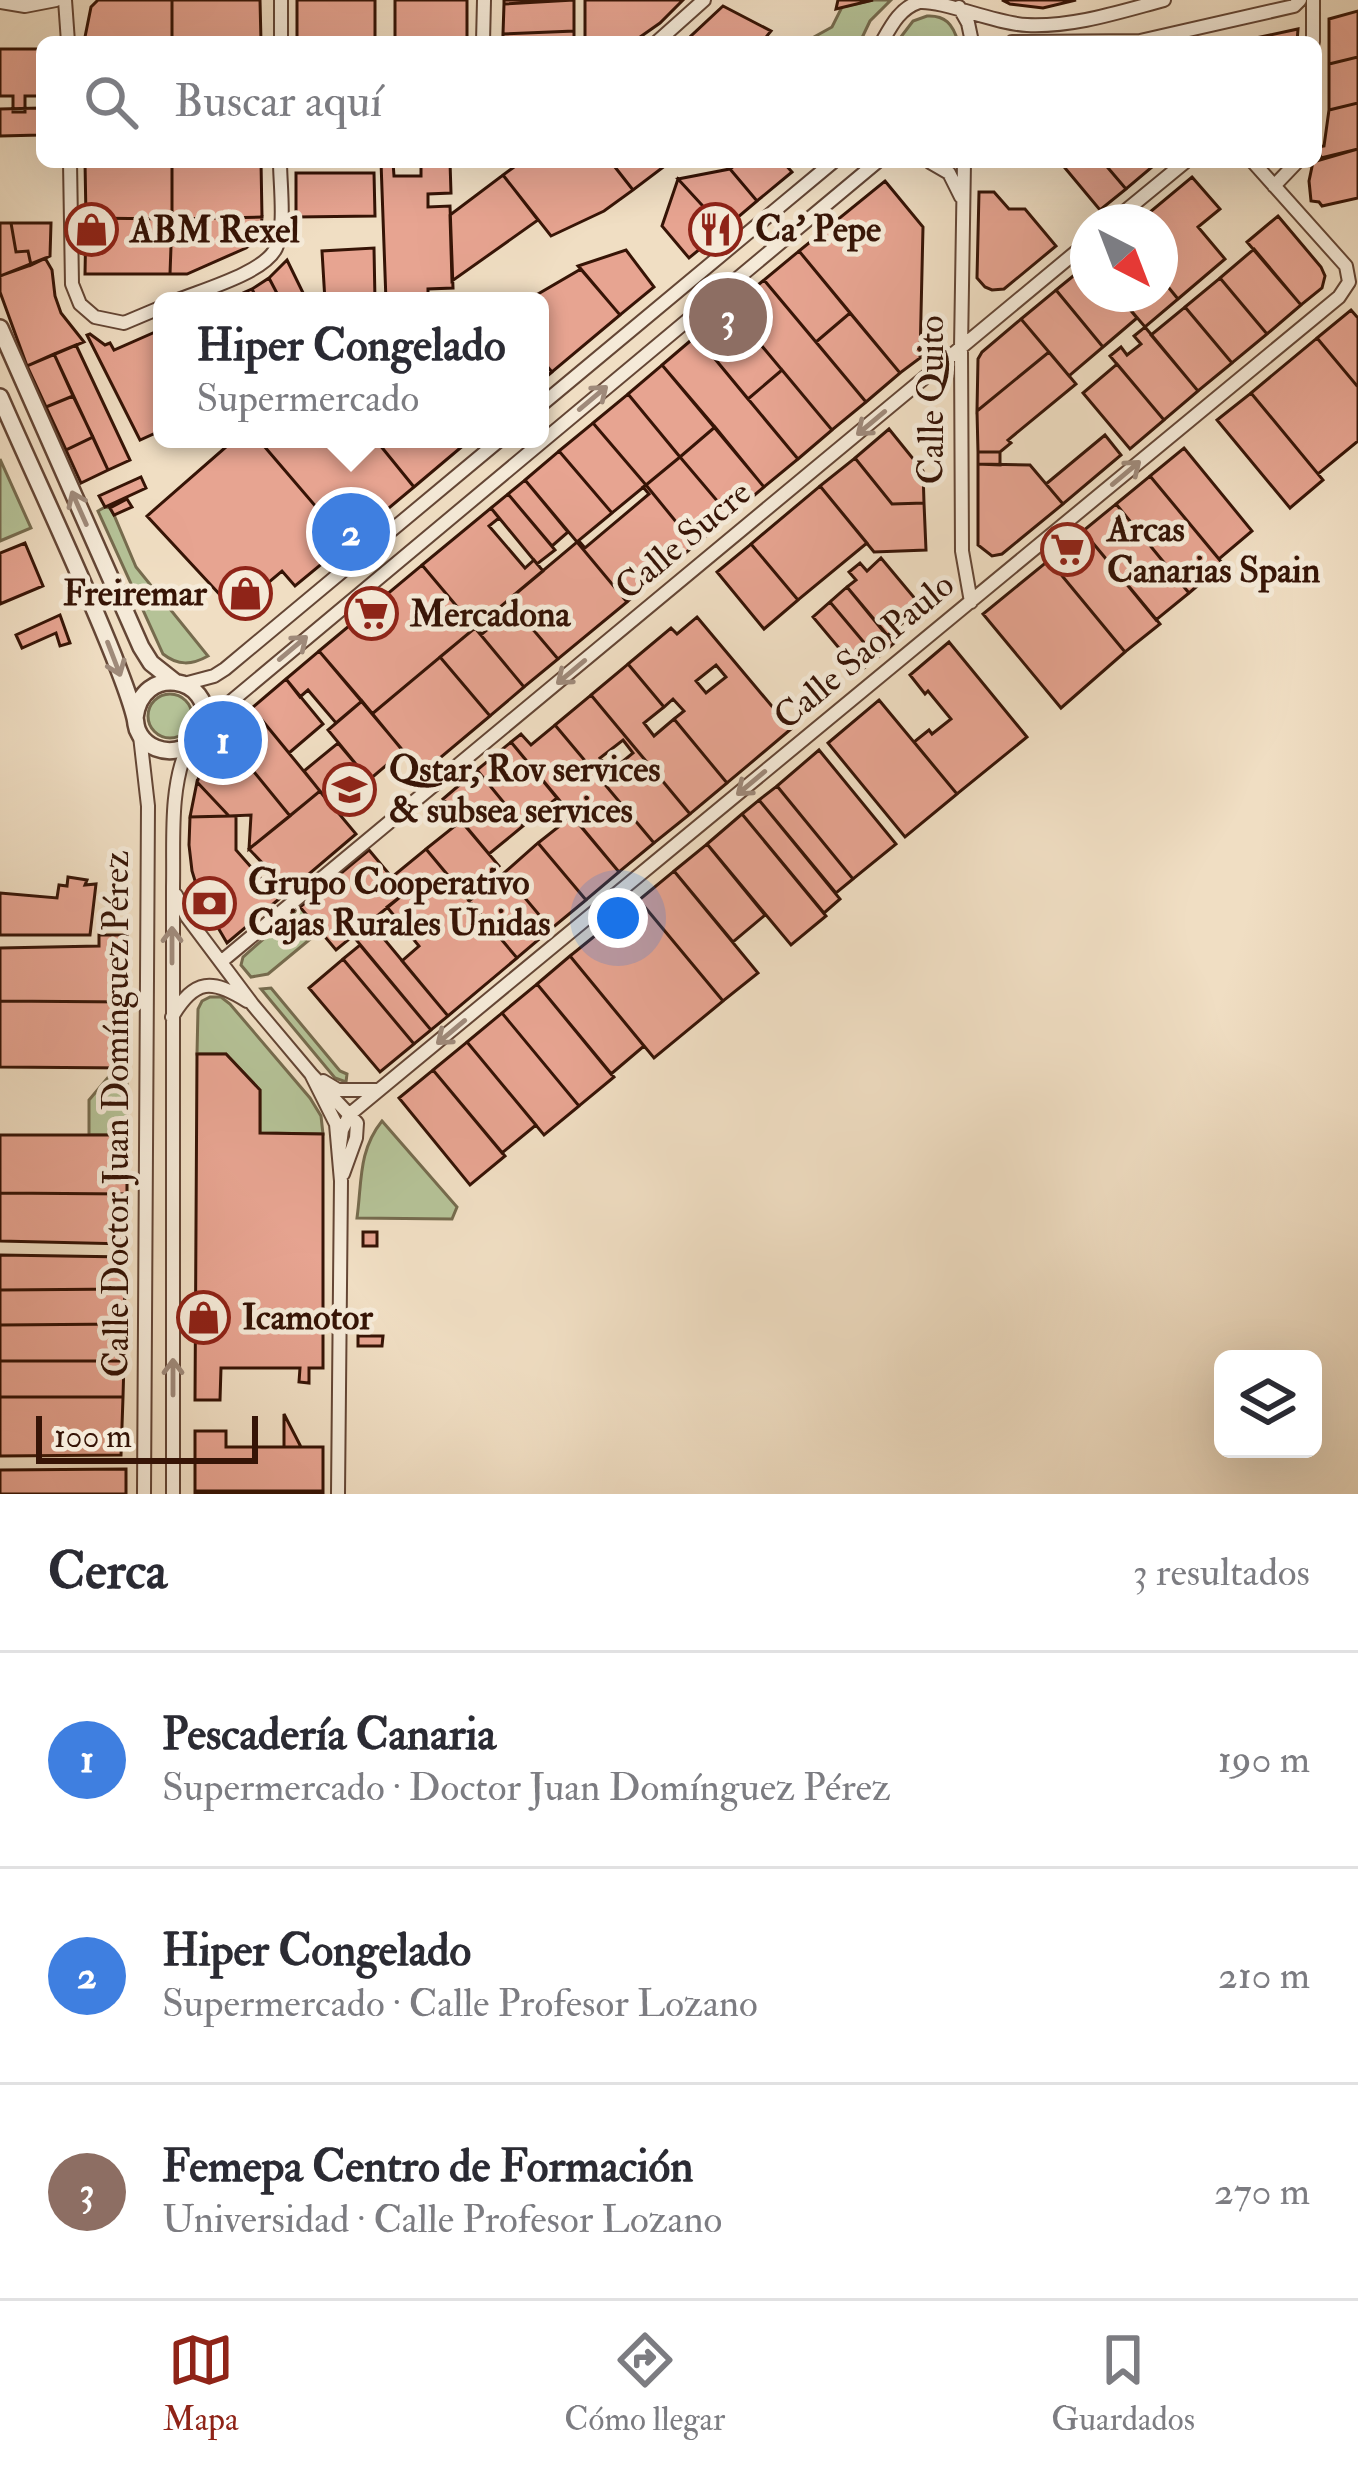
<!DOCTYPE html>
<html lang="es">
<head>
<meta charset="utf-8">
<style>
  :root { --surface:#fff; --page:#f2f2f3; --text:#2b2b33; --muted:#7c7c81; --line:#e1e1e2; --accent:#8f2418 }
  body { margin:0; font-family:"IM FELL Double Pica",serif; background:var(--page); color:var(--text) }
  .controls { position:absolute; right:36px; bottom:36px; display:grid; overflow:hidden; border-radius:18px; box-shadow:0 12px 48px #0002 }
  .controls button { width:108px; height:108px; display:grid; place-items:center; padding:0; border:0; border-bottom:3px solid var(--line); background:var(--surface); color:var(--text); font:60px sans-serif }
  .compass { position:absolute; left:1070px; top:204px; width:108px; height:108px; border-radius:50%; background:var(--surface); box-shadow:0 12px 48px #0002; rotate:138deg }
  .scale { position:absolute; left:36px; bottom:30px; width:222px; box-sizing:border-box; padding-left:12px; border:6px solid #361406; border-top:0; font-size:33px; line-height:42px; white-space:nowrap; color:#361406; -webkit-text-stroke:9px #f5ead8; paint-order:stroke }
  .you { position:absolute; left:618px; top:918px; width:42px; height:42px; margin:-30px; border:9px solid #fff; border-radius:50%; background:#1a73e8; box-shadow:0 0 0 18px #1a73e833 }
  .badge { display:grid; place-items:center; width:78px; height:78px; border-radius:50%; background:var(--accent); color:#fff; font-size:39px; font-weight:700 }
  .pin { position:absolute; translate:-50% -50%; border:6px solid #fff; box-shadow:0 3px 12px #0006 }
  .popup { position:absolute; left:153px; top:292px; width:396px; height:156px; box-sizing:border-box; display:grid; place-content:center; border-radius:18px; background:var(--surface); filter:drop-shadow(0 3px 9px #0005); font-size:39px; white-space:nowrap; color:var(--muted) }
  .popup b { font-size:45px; color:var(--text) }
  .popup::after { content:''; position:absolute; left:50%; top:100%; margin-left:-24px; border:24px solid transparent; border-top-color:var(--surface) }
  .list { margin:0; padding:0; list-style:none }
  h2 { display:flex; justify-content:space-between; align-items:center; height:156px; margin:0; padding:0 48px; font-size:51px }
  h2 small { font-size:39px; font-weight:400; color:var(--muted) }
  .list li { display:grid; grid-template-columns:78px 1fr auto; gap:36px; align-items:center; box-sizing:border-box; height:216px; padding:0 48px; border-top:3px solid var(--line) }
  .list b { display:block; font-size:45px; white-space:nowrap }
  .list p { margin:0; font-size:39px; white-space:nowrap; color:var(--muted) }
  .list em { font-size:39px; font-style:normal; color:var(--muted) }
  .icon { flex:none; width:66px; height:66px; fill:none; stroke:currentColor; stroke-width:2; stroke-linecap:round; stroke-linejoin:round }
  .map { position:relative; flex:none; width:1358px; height:1494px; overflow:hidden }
  .search { position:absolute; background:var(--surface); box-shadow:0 12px 48px #0002; left:36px; right:36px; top:36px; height:132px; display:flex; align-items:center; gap:30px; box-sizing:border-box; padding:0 42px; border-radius:18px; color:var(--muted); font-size:45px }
  .sheet { height:804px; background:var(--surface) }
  nav { display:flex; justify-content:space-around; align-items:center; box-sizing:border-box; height:168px; border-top:3px solid var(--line); background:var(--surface); font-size:33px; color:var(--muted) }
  nav a { display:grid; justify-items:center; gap:6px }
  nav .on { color:var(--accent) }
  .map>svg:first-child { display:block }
</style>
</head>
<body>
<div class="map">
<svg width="1358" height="1494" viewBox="0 0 1358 1494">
  <rect width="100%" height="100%" fill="#f0dec3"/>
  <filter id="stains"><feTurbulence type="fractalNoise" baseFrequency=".00167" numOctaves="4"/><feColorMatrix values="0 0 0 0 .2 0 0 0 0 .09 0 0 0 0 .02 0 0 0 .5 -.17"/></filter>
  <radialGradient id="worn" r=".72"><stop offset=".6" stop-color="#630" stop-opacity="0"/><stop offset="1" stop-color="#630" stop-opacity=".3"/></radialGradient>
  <!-- green -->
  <path fill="#b5c297" stroke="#766b4e" stroke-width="3" d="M873 0H891L870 21 860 42H805L832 27 842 7Z
    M927 16C945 15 953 24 958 42H897L913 21Z
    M0 459 31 528 0 541Z
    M105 507 110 508 114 515 136 567 208 656C192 665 178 666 163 654L98 511Z
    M148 716a22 22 0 1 1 44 0a22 22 0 1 1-44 0Z
    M300 907 320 931 268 974 251 977 241 965 243 957Z
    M271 988 340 1071 347 1074 346 1082 335 1078 261 989Z
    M210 997H221L230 1004 310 1098 321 1116 323 1134 260 1133V1090L226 1054H197L198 1009 202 1001Z
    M116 1068H127V1135H89V1100Z
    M382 1121 457 1207 452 1219 357 1218C362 1182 358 1151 382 1121Z"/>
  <!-- building -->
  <path fill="#e7a491" stroke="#361406" stroke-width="3" fill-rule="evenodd" d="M98 0H172V42H84L91 7Z
    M172 0H260L261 42H172Z
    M297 0H375V42H297Z
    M395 0H467V42H395Z
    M504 0H574L504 4Z
    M574 0V31L503 34 504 4Z
    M585 0H683L660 23 633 42H585Z
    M838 0H873L836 9Z
    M1002 0H1076L1043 8 1010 4Z
    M723 6 771 31 762 42H696L691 36Z
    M1358 11V57L1329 64V19Z
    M1298 29 1297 42H1237Z
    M574 31V42H503V34Z
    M0 49H42V96H25V112H13V96H0Z
    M1358 57V103L1329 110V64Z
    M1358 103V149L1321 158 1318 147 1324 146 1329 110Z
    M40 108V135L0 136V109Z
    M1358 149V198L1322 206 1319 202 1311 201 1309 181 1313 162Z
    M85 162H172V219L86 218Z
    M172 162H261L262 217 172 219Z
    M381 162H393L394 176H421V162H450L451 193 428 194V207L450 206 453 288 428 289V301H386Z
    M521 162H611L633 190 604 211 551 236 503 175Z
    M611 162H670L633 190Z
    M739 162H783L792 172 757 201 730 169Z
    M1060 162H1103L1126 189 1100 210Z
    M1103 162H1158L1126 189Z
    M730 169 757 201 724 229 678 179Z
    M296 173H374L375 216 296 217Z
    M503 175 538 220 452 281 450 215Z
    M1192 177 1220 209 1198 227 1225 259 1178 299 1160 277V222H1138Z
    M678 179 724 229 689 258 662 226Z
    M885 181 923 227 920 358 900 373 799 251Z
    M979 192H994L1009 209H1025L1056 246 1004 289 992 290 985 287 977 278Z
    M1278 216 1321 267 1325 276 1322 288 1301 305 1247 242Z
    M262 217 261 229 254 242 246 248 187 274H170L172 219Z
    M86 218 172 219 170 274H85Z
    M0 223H11L16 252 28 251 31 265 0 276Z
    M11 223H51L50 256 31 265 28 251 16 252Z
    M374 248 375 301H325L322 251Z
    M1254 249 1301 305 1267 334 1220 278Z
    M626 250 654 287 620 315 578 266Z
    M799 251 850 313 816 342 764 280Z
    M45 258 52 270 55 296 61 313 84 342 27 366 0 292V276Z
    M287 260 307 301H281L269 278Z
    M1088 264V294H1117L1137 318 1103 347 1056 290Z
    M581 269 620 315 552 372 540 358V301H526Z
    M1160 277 1178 299 1145 327 1117 294H1160Z
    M269 278 281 301H258L252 289Z
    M1220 278 1267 334 1232 363 1185 307Z
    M764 280 866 402 832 430 730 308Z
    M252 289 258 301H225Z
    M1056 290 1103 347 1069 376 1021 319Z
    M1185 307 1232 363 1198 391 1151 335Z
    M730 308 782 370 748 399 696 336Z
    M1351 310 1358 318V387L1317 338Z
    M850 313 900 373 866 402 816 342Z
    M1021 319 1049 352 977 411 978 359 982 352Z
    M1145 327 1198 391 1164 420 1110 356 1121 347 1127 355 1141 344 1134 336Z
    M162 329V430L140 440 87 335 90 334 105 345 110 343 114 350Z
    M696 336 798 459 764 487 662 365Z
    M1317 338 1358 387V441L1318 474 1251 393Z
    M76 345 130 460 108 470 54 354Z
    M1049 352 1076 384 1008 440 1011 443 1000 452H978L977 411Z
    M54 354 73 396 46 407 27 366Z
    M540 358 552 372 540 382Z
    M1117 364 1164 420 1130 449 1083 393Z
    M662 365 715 427 680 457 628 394Z
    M782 370 832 430 798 459 748 399Z
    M1251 393 1323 480 1290 508 1217 420Z
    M628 394 680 457 646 485 593 423Z
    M73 396 93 437 66 450 46 407Z
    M593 423 646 485 612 513 559 451Z
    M715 427 764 487 730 516 680 457Z
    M889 429 923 471 924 503 892 504 855 458Z
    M1105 435 1121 455 1063 504 1046 484Z
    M93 437 108 470 81 483 66 450Z
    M235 439H258L347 543 295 586 282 571 235 611 147 516Z
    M258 439H375L414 487 347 543Z
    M375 439H471L414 487Z
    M1184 448 1252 531 1219 559 1150 476Z
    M559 451 612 513 577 542 525 480Z
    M978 452H1000V465L978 464Z
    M680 457 730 516 695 545 646 485Z
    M855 458 892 504 924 503 926 550 874 552 820 486Z
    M978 464 1030 465 1063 504 1002 554 992 556 978 545Z
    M1150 476 1223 564 1189 593 1116 504Z
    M141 477 146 488 105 507 99 496Z
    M525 480 568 532 552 546 508 494Z
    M646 485 695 545 627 602 577 542 579 541 585 548 649 494 643 487Z
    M820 486 867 543 798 600 751 544Z
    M508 494 555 550 537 564 491 508Z
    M127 499 132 507 114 515 110 508Z
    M1116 504 1189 593 1156 620 1083 531Z
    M491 508 499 518 489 526 525 568 534 560 543 571 475 628 422 565Z
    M1083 531 1160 624 1125 652 1049 560Z
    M577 542 627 602 558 659 508 600Z
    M25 543 43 586 0 604V553Z
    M751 544 798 600 764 629 717 572Z
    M881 558 922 607 887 636 847 587 856 580 849 572 860 563 867 571Z
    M1049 560 1125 652 1061 708 983 614Z
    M422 565 475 628 372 714 319 651Z
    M847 587 894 643 877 658 830 602Z
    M508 600 558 659 524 687 475 628 482 634 513 608Z
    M830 602 877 658 859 672 813 617Z
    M60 615 70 643 60 646 56 633 22 648 16 635Z
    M697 617 791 729 727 783 674 719 684 711 673 699 664 707 628 664 671 628 677 634ZM716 665 726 677 706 693 696 681Z
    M475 628 524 687 490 716 440 657Z
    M949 642 1027 737 957 794 914 742 929 730 932 734 951 719 928 691 925 694 910 675Z
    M319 651 362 701 336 723 308 690 300 697 286 679Z
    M440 657 490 716 422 773 372 714Z
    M628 664 664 707 644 723 654 736 674 719 727 783 690 814 591 695Z
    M286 679 323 724 289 753 252 708Z
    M591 695 690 814 654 843 555 725ZM623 740 633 753 611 771 600 758Z
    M879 700 957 794 905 837 828 743Z
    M362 701 403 751 369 780 328 730Z
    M252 708 320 791 290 816 223 734Z
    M555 725 654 843 619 872 511 742 521 734 531 745Z
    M223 734 290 816 249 849 251 815 229 816 197 782 204 765Z
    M511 742 557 798 523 826 477 770Z
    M338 743 369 780 334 809 304 771Z
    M819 750 896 844 853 879 777 786Z
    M477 770 523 826 489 854 443 799Z
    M197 782 229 816 190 817Z
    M777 786 853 879 836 893 759 800Z
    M320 791 356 834 289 891 249 849Z
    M759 800 840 899 824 913 742 814Z
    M742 814 826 916 791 945 707 844Z
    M229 816H236V850L279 899 227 943 200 897 192 871 189 845 190 817Z
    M572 816 619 872 586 900 538 843Z
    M461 821 499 866 464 895 426 849Z
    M538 843 586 900 551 929 504 873Z
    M707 844 765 915 733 942 674 871Z
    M426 849 517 958 448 1016 402 961 419 946 387 907 405 893 392 877Z
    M369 850 405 893 336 950 300 907Z
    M674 871 758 973 723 1001 639 900Z
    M504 873 551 929 517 958 469 901Z
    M68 877 87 880 85 885 96 884 90 935H0V893L57 898 59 885 67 886Z
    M639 900 723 1001 654 1058 570 956Z
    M370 922 448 1016 431 1030 353 936Z
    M99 935H127V1002L0 1001V948L99 946Z
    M360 945 431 1030 414 1044 343 959Z
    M570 956 644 1046 611 1074 537 984Z
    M343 959 414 1044 380 1072 309 988Z
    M537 984 614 1077 579 1106 502 1013Z
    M0 1001 127 1002V1068L0 1067Z
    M502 1013 579 1106 544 1135 467 1042Z
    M467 1042 536 1125 502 1153 433 1070Z
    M197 1054H226L260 1090V1133L323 1134V1368H309V1383L299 1382 300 1368H221L220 1400H195Z
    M433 1070 505 1156 470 1185 399 1098Z
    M0 1135H127V1194L0 1193Z
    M0 1193 127 1194V1244L0 1241Z
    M363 1232H377V1246H363Z
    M0 1255 126 1257 125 1289 0 1290Z
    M125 1289 124 1324 0 1325V1290Z
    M124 1324V1361H0V1325Z
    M358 1336H383L382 1346H358Z
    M0 1361H124L123 1397H0Z
    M0 1397H123L121 1455 0 1456Z
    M284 1414 301 1447H284Z
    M195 1431H226V1447H323V1491H195Z
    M126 1469V1494H0V1470Z
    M195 1491H323V1494H195Z"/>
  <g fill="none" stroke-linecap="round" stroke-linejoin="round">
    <defs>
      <path id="minor" d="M65 0 68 42
        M0 2 25 6 56 0
        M959 7 968 23 972 42
        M281 42V0
        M483 42 484 0
        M657 42 704 0
        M882 42C891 26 900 8 919 2 943 0 996 24 1027 25 1074 27 1119 12 1164 0
        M1012 42 1140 41 1294 6 1300 0
        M1313 42V0
        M70 162 72 284 80 304 95 317 124 323 162 307
        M930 162 949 173 961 197
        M964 162 961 348 962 551 971 602
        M1274 186 1297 162
        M1112 222 1185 162
        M176 301C202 290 264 273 276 248 286 229 280 184 280 162
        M540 406 833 162
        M184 684 214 676 225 669 501 439
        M204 724 877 162
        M140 736 148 806 144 1494
        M176 895 187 917 253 1005 311 1074 357 1123 356 1138 343 1174
        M222 961 1088 242
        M172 1017C195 978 212 979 247 1001
        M311 1074 336 1124 341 1181 338 1494
        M323 1081 338 1090H378
        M339 1153 342 1130 350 1114 1339 297 1349 282 1346 266 1253 162
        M173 1494V887C174 841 169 788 188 746"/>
      <path id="tertiary" d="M0 328 141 647 151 663 175 682
        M0 397C38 484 79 569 114 657 121 676 130 697 135 718 137 727 135 727 140 735 156 760 198 754 204 724 214 676 141 663 135 718"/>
    </defs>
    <!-- minor casing -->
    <use href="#minor" stroke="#644635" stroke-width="16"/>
    <!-- tertiary casing -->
    <use href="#tertiary" stroke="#644635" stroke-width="20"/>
    <!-- minor -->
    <use href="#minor" stroke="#f5ead8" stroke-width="12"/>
    <!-- tertiary -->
    <use href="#tertiary" stroke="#f5ead8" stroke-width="15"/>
  </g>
  <!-- one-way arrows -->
  <defs><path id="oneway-shaft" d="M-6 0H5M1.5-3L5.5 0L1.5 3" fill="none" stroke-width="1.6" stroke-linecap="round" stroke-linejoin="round" transform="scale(3)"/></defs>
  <g stroke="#9f8a7a">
    <use href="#oneway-shaft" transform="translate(593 398) rotate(-40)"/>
    <use href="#oneway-shaft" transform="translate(871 423) rotate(140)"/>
    <use href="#oneway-shaft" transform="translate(1126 473) rotate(-40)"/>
    <use href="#oneway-shaft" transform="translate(79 508) rotate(-114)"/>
    <use href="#oneway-shaft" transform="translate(293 648) rotate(-40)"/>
    <use href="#oneway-shaft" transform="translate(114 659) rotate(69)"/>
    <use href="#oneway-shaft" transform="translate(571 672) rotate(140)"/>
    <use href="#oneway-shaft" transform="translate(751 783) rotate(140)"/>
    <use href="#oneway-shaft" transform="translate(172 945) rotate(-90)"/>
    <use href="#oneway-shaft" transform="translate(451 1032) rotate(140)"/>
    <use href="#oneway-shaft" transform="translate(173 1377) rotate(-90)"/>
  </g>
  <!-- icons -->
  <defs>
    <symbol id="restaurant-ring" viewBox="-11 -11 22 22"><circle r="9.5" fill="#f5ead8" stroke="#8f2418" stroke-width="1.5"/><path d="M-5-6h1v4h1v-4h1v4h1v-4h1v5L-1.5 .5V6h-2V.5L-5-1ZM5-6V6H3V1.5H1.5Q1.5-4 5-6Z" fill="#8f2418"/></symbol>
    <symbol id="shop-ring" viewBox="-11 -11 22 22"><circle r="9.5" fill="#f5ead8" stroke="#8f2418" stroke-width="1.5"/><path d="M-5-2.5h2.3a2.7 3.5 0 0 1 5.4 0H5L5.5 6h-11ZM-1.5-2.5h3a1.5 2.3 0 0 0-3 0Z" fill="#8f2418"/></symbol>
    <symbol id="supermarket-ring" viewBox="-11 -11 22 22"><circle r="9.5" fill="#f5ead8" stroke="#8f2418" stroke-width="1.5"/><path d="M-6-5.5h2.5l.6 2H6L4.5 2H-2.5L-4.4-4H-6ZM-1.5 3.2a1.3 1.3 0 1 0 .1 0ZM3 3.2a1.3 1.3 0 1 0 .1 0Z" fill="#8f2418"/></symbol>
    <symbol id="university-ring" viewBox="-11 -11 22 22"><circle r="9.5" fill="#f5ead8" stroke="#8f2418" stroke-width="1.5"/><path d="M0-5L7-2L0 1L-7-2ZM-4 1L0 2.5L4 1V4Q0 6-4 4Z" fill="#8f2418"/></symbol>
    <symbol id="bank-ring" viewBox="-11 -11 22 22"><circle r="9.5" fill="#f5ead8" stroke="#8f2418" stroke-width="1.5"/><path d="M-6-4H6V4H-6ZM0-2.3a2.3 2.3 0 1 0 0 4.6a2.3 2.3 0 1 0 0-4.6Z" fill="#8f2418"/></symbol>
  </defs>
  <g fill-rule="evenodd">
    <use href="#restaurant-ring" x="686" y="200" width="59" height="59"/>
    <use href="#shop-ring" x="62" y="200" width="59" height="59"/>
    <use href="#supermarket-ring" x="1038" y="520" width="59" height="59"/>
    <use href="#shop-ring" x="216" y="564" width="59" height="59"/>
    <use href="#supermarket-ring" x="342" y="584" width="59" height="59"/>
    <use href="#university-ring" x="320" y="760" width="59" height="59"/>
    <use href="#bank-ring" x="180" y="874" width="59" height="59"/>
    <use href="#shop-ring" x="174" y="1288" width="59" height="59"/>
  </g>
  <g text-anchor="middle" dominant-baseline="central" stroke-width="10" stroke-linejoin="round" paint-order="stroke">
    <!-- poi labels -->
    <g font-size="36" font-weight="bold" fill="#361406" stroke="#f5ead8" text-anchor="start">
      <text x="755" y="229">Ca' Pepe</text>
      <text x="130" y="230">ABM Rexel</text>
      <text x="1107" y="529">Arcas<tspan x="1107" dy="41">Canarias Spain</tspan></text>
      <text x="207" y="593" text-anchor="end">Freiremar</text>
      <text x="410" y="614">Mercadona</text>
      <text x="389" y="769">Qstar, Rov services<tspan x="389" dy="41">&amp; subsea services</tspan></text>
      <text x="248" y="882">Grupo Cooperativo<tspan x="248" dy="41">Cajas Rurales Unidas</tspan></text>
      <text x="242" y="1317">Icamotor</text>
    </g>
    <!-- street labels -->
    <g font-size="36" fill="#361406" stroke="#f5ead8">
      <text transform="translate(931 400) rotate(-90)">Calle Quito</text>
      <text transform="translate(683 540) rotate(-40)">Calle Sucre</text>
      <text transform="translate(864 651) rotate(-40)">Calle Sao Paulo</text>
      <text transform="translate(116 1114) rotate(-90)">Calle Doctor Juan Domínguez Pérez</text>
    </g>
  </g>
  <rect width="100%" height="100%" filter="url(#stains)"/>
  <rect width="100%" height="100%" fill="url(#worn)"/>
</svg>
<div class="controls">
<button><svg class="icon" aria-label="layers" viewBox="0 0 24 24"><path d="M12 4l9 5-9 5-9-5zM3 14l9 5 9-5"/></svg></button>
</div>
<svg class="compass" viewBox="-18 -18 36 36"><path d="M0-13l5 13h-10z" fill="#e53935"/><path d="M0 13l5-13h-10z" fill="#7c7c81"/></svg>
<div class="scale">100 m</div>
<div class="you"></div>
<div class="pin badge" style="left:223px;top:740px;background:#3f7fe0">1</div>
<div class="pin badge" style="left:351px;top:532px;background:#3f7fe0">2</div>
<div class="popup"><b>Hiper Congelado</b>Supermercado</div>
<div class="pin badge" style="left:728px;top:317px;background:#8d6e63">3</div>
<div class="search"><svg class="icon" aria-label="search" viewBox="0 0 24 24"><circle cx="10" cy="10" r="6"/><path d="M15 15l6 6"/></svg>Buscar aquí</div>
</div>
<section class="sheet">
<h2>Cerca<small>3 resultados</small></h2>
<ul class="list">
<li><span class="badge" style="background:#3f7fe0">1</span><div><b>Pescadería Canaria</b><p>Supermercado · Doctor Juan Domínguez Pérez</p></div><em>190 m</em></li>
<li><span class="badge" style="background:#3f7fe0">2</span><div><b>Hiper Congelado</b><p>Supermercado · Calle Profesor Lozano</p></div><em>210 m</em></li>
<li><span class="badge" style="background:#8d6e63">3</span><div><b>Femepa Centro de Formación</b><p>Universidad · Calle Profesor Lozano</p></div><em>270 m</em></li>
</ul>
</section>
<nav>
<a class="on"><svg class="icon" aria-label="map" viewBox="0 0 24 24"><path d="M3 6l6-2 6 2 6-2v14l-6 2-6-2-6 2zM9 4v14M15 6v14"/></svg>Mapa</a>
<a><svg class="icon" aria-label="directions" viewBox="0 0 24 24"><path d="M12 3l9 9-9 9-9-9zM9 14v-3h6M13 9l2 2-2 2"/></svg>Cómo llegar</a>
<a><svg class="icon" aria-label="saved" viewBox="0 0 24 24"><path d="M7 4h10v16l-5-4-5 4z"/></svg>Guardados</a>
</nav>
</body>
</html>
